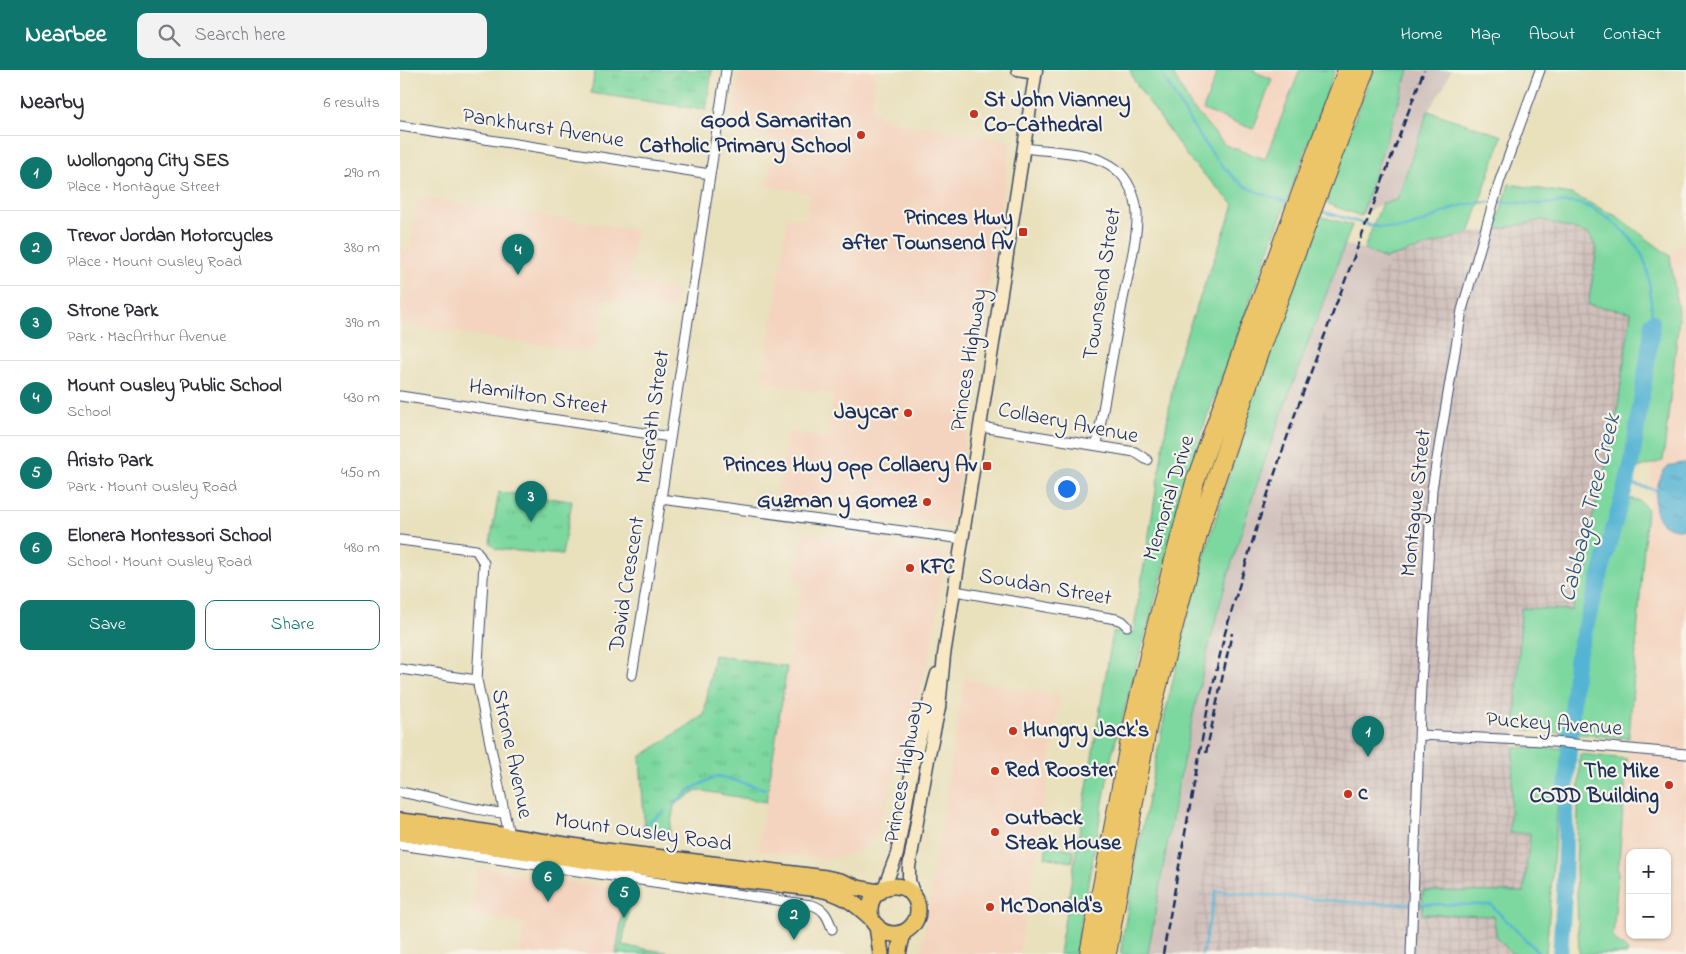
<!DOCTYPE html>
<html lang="en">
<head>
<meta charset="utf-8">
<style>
  :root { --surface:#fff; --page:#f2f2f3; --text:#2b2b33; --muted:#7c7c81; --line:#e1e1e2; --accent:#0f766e }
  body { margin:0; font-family:"Indie Flower",sans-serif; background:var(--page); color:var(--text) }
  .controls { position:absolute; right:15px; bottom:15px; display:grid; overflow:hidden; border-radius:10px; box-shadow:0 1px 4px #0004 }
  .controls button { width:45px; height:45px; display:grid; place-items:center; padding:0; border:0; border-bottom:1px solid var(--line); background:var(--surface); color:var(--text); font:25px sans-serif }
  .you { position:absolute; left:666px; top:418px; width:18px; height:18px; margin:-12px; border:4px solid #fff; border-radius:50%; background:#1a73e8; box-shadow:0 0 0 8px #1a73e833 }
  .badge { display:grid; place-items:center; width:32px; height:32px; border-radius:50%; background:var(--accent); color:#fff; font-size:16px; font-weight:700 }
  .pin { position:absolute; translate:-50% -41px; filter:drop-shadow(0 1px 2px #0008) }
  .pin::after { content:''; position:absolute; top:26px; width:18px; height:15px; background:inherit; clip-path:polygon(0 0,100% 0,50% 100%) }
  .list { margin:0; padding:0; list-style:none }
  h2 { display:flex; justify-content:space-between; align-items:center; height:65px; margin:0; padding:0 20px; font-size:21px }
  h2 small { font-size:16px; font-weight:400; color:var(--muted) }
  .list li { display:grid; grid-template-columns:32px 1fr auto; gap:15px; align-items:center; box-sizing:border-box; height:75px; padding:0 20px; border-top:1px solid var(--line) }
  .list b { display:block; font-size:19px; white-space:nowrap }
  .list p { margin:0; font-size:16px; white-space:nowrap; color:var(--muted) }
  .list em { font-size:16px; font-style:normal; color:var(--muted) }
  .actions { display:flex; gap:10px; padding:15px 20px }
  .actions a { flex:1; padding:11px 0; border:1px solid var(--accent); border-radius:10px; text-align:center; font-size:18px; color:var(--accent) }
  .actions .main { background:var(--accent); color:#fff }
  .icon { flex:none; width:28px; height:28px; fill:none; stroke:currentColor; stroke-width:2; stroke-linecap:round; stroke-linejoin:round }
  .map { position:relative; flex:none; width:1286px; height:884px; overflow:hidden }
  header { display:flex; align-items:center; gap:30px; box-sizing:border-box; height:70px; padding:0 25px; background:var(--accent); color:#fff }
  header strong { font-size:24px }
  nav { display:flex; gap:28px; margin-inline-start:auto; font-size:18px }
  .search { width:350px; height:45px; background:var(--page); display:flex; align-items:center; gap:12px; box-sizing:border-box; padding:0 18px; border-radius:10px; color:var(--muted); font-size:19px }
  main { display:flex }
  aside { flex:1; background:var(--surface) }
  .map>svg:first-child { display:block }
</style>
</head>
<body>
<header>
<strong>Nearbee</strong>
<div class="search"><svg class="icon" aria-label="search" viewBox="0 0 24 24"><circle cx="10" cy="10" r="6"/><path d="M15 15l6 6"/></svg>Search here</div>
<nav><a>Home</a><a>Map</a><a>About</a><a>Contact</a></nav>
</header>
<main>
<aside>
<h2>Nearby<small>6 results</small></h2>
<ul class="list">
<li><span class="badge">1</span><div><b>Wollongong City SES</b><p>Place · Montague Street</p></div><em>290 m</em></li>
<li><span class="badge">2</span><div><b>Trevor Jordan Motorcycles</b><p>Place · Mount Ousley Road</p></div><em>380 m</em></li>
<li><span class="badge">3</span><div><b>Strone Park</b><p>Park · MacArthur Avenue</p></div><em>390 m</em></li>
<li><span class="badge">4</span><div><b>Mount Ousley Public School</b><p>School</p></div><em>430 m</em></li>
<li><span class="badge">5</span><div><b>Aristo Park</b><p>Park · Mount Ousley Road</p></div><em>450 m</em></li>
<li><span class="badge">6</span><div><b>Elonera Montessori School</b><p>School · Mount Ousley Road</p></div><em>480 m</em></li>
</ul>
<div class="actions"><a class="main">Save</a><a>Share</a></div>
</aside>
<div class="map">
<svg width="1286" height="884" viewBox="0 0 1286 884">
  <defs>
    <pattern id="industrial-grid" width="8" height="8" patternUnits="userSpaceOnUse" patternTransform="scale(1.25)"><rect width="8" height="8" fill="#d0c0bb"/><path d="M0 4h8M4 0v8" fill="none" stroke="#b2a5a3"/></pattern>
    <pattern id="park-tufts" width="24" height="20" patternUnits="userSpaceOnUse" patternTransform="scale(1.25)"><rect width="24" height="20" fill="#7dd89f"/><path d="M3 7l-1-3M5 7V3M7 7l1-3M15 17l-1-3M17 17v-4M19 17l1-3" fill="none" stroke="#6bba8b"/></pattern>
    <pattern id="water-ripples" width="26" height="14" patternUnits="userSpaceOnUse" patternTransform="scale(1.25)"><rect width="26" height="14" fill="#55b4d4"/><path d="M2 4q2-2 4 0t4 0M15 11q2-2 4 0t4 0" fill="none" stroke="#4693af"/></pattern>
  </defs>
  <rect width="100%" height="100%" fill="#f7f3e8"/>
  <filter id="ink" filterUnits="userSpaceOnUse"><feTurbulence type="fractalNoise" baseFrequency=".02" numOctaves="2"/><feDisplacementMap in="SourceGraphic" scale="10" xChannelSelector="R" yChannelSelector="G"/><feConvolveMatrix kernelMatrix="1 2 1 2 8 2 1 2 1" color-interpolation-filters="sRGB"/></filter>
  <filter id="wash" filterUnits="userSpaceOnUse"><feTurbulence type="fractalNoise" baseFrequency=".0096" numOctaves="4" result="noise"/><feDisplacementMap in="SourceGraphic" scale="20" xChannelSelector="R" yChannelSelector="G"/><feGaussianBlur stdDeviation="1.12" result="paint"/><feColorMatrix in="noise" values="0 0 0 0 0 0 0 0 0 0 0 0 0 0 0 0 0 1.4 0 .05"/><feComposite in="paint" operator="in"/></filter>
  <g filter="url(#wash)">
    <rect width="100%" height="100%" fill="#e9e0bc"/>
    <!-- built -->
    <path fill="#f4d4bf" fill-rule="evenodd" d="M340 0H475L472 38 485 51 611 71 553 451 548 454 377 430 388 362 427 368 434 324 362 312 388 147 406 150 410 123 367 116 375 68 330 61Z
      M771 0H900L865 89 825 75 791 36Z
      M18 127 236 160 229 212 277 220 274 240 203 229 195 283 0 254 7 198 0 197V178L10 179Z
      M1286 169V884H1212L1270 186ZM1230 783H1267V865H1230Z
      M403 463 543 482 546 486 531 580 515 638 476 765 459 782 429 789 358 781 401 513 395 511Z
      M564 609 660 627 619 884H521Z
      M78 798 226 820 216 884H120L124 853 70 845Z"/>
    <!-- industrial -->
    <path fill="url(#industrial-grid)" d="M1143 150 1189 164 1197 180 1189 235 1231 242 1214 364 1188 465 1172 541 1121 539 1109 762 1130 763 1124 823 1023 821 1022 844 1093 846 1097 867 1112 884H789L809 763 849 568 885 441 979 200 987 198 985 189 1069 163 1095 160Z"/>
    <!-- railway -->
    <path fill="#d0c0bb" d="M1009 0H1051L1045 15 1028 41 997 130 982 133 961 146Z
      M945 175 964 179 985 189 987 198 979 201 885 441 849 568 809 763 789 884H748L796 629 833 489 882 343Z"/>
    <!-- green -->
    <path fill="#7dd89f" stroke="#4c847e" d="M730 0H771L791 36 825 75 865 89 900 0H935L803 358 712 684 675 884H659L713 562 733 564 777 290 834 135 789 89 735 12Z
      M818 0H855V2L872 9 853 59 803 40Z
      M973 0H1009L961 146 923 132Z
      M1028 41 1102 66 1069 163 985 189 964 179 982 133 997 130Z
      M1109 114 1171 124 1218 147 1270 186 1279 249 1263 391 1237 398 1227 428 1238 430 1247 438 1229 668 1115 659 1121 538 1172 540 1188 465 1214 364 1231 242 1188 235 1197 180 1189 164 1143 150 1095 160Z
      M918 146 952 155C911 266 867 376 833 489 794 618 771 752 748 884H720L736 789 766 640 794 520 859 306Z
      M1114 677 1162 678 1146 884H1112L1097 867 1093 846 1022 844 1023 821 1124 822 1130 763H1109Z
      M1180 684 1227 689 1213 868 1228 881 1227 884H1179L1176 799Z
      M647 775 674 780 672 792 645 787Z"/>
    <!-- park -->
    <path fill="url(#park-tufts)" stroke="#4c847e" d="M195 0H312L306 40 191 23Z
      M99 422 172 431 162 485 96 479 90 473Z
      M314 585 387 597 366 732 298 720 274 735 269 766 245 763 240 687 304 645Z
      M226 820 232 821 222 876 281 884H216Z"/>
    <!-- water -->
    <path fill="url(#water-ripples)" stroke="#387299" d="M1282 393H1286V460C1279 459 1270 459 1263 454 1249 445 1256 407 1267 397 1270 395 1277 394 1282 393Z"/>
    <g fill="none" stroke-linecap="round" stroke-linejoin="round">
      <!-- stream -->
      <path stroke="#55b4d4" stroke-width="2.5" d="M760 0C777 31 817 101 847 117 861 125 876 129 891 133
        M1096 132C1111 132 1127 134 1142 134 1155 133 1168 131 1180 134 1205 141 1238 169 1246 195 1251 213 1251 233 1252 252
        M920 141C944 147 978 161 1003 158 1020 156 1034 146 1049 140 1062 134 1076 133 1090 132
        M1226 413 1257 420
        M274 734 293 718 318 706 365 719
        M239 759 265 741
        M1015 834 1091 835 1140 884
        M802 884 816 821 961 833 1010 834"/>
      <!-- river -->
      <path stroke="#55b4d4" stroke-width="16" d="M1160 884 1164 824 1166 721 1176 591 1231 396 1251 267 1252 252"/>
    </g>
  </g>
  <g filter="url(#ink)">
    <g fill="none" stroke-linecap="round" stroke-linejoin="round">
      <defs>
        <path id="street" d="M326 0 261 429 563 469
          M0 56 310 104
          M624 78C651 82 695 81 716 99 728 109 736 127 737 143 738 167 728 205 723 229 714 278 705 326 697 375
          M0 326 270 367
          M581 357 735 382 747 390
          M0 470 76 480 84 493 77 610 109 765
          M555 521 716 549 722 551 727 556
          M0 599 77 610
          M232 605 261 429
          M1020 665 1142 671 1286 684
          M0 722C35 728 68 740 103 743
          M0 775 411 835C424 838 428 847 432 859
          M1011 884 1021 616 1032 419 1062 240 1100 110 1140 0"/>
        <path id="secondary" d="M618 0 635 3
          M484 818 497 784 514 689 537 604
          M514 826 509 810V797L529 684 539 638 544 585 636 0"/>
        <path id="primary" d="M0 751 51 757 198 780 426 808 440 811 458 818 479 822
          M0 763 216 795 419 819C443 824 454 832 472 849
          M470 840a24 24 0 1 1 48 0a24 24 0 1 1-48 0Z
          M477 856 481 884
          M498 884 503 863"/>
        <path id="highway" d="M689 884 734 649 755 560 795 412 847 267 947 0
          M707 884 748 653 802 450 863 271 965 0"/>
      </defs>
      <!-- street casing -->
      <use href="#street" stroke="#3a4a6c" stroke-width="11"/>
      <!-- secondary casing -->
      <use href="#secondary" stroke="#3a4a6c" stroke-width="15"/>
      <!-- primary casing -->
      <use href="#primary" stroke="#3a4a6c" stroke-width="18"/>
      <!-- highway casing -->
      <use href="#highway" stroke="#3a4a6c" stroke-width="20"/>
      <!-- street -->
      <use href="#street" stroke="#fff" stroke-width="9"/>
      <!-- secondary -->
      <use href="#secondary" stroke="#f8e8c3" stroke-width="12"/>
      <!-- primary -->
      <use href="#primary" stroke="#edc569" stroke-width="15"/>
      <!-- highway -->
      <use href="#highway" stroke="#edc569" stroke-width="18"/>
      <!-- rail -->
      <path stroke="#1b2f5e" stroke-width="2.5" stroke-dasharray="8 4" stroke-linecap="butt" d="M806 683 832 563
        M763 884 808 637 825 563 858 453 894 347 1024 0"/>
    </g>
  </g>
  <!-- markers -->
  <g fill="#c8321e" stroke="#f7f3e8" stroke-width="2">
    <circle cx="574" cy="44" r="5"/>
    <circle cx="461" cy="65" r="5"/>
    <rect x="618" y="157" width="10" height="10" rx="2.5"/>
    <circle cx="508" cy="343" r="5"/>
    <rect x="582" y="391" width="10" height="10" rx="2.5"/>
    <circle cx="527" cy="432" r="5"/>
    <circle cx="510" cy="498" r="5"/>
    <circle cx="613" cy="661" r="5"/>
    <circle cx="595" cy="701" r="5"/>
    <circle cx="1269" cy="715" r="5"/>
    <circle cx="948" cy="724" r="5"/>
    <circle cx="595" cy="762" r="5"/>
    <circle cx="590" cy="837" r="5"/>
  </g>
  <g text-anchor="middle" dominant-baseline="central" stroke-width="4.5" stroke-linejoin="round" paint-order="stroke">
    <!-- poi labels -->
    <g font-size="22" font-weight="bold" fill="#1b2f5e" stroke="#f7f3e8" text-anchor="start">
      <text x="584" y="31">St John Vianney<tspan x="584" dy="25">Co-Cathedral</tspan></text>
      <text x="451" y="52" text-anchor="end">Good Samaritan<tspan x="451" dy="25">Catholic Primary School</tspan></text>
      <text x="613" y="149" text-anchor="end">Princes Hwy<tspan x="613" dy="25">after Townsend Av</tspan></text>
      <text x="498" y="343" text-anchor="end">Jaycar</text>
      <text x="577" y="396" text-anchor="end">Princes Hwy opp Collaery Av</text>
      <text x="517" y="432" text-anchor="end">Guzman y Gomez</text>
      <text x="520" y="498">KFC</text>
      <text x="623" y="661">Hungry Jack's</text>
      <text x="605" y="701">Red Rooster</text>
      <text x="1259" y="702" text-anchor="end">The Mike<tspan x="1259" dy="25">CODD Building</tspan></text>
      <text x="958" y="724">c</text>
      <text x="605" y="749">Outback<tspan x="605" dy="25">Steak House</tspan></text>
      <text x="600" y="837">McDonald's</text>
    </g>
    <!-- street labels -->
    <g font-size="22" fill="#1b2f5e" stroke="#f7f3e8">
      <text transform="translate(143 59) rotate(9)">Pankhurst Avenue</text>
      <text transform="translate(703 214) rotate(-81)">Townsend Street</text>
      <text transform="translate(570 290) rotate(-81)">Princes Highway</text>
      <text transform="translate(138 328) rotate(9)">Hamilton Street</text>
      <text transform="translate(254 347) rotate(-82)">McGrath Street</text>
      <text transform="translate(668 354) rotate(11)">Collaery Avenue</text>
      <text transform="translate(770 428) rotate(-73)">Memorial Drive</text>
      <text transform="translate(1017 433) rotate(-84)">Montague Street</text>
      <text transform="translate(228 514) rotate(-81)">David Crescent</text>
      <text transform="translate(645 518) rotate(10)">Soudan Street</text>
      <text transform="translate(1154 655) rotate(4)">Puckey Avenue</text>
      <text transform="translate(111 684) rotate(78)">Strone Avenue</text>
      <text transform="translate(505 702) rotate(-80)">Princes Highway</text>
      <text transform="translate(243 763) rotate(8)">Mount Ousley Road</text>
    </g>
    <!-- water labels -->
    <g font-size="24" font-style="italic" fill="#2c5781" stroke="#f7f3e8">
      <text transform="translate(1191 438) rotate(-76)">Cabbage Tree Creek</text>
    </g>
  </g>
</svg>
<div class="controls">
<button>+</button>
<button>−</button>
</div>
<div class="you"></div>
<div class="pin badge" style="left:968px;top:687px">1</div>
<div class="pin badge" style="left:394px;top:870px">2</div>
<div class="pin badge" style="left:131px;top:452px">3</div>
<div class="pin badge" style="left:118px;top:205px">4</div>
<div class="pin badge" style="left:224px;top:848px">5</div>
<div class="pin badge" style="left:148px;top:832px">6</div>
</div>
</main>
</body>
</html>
